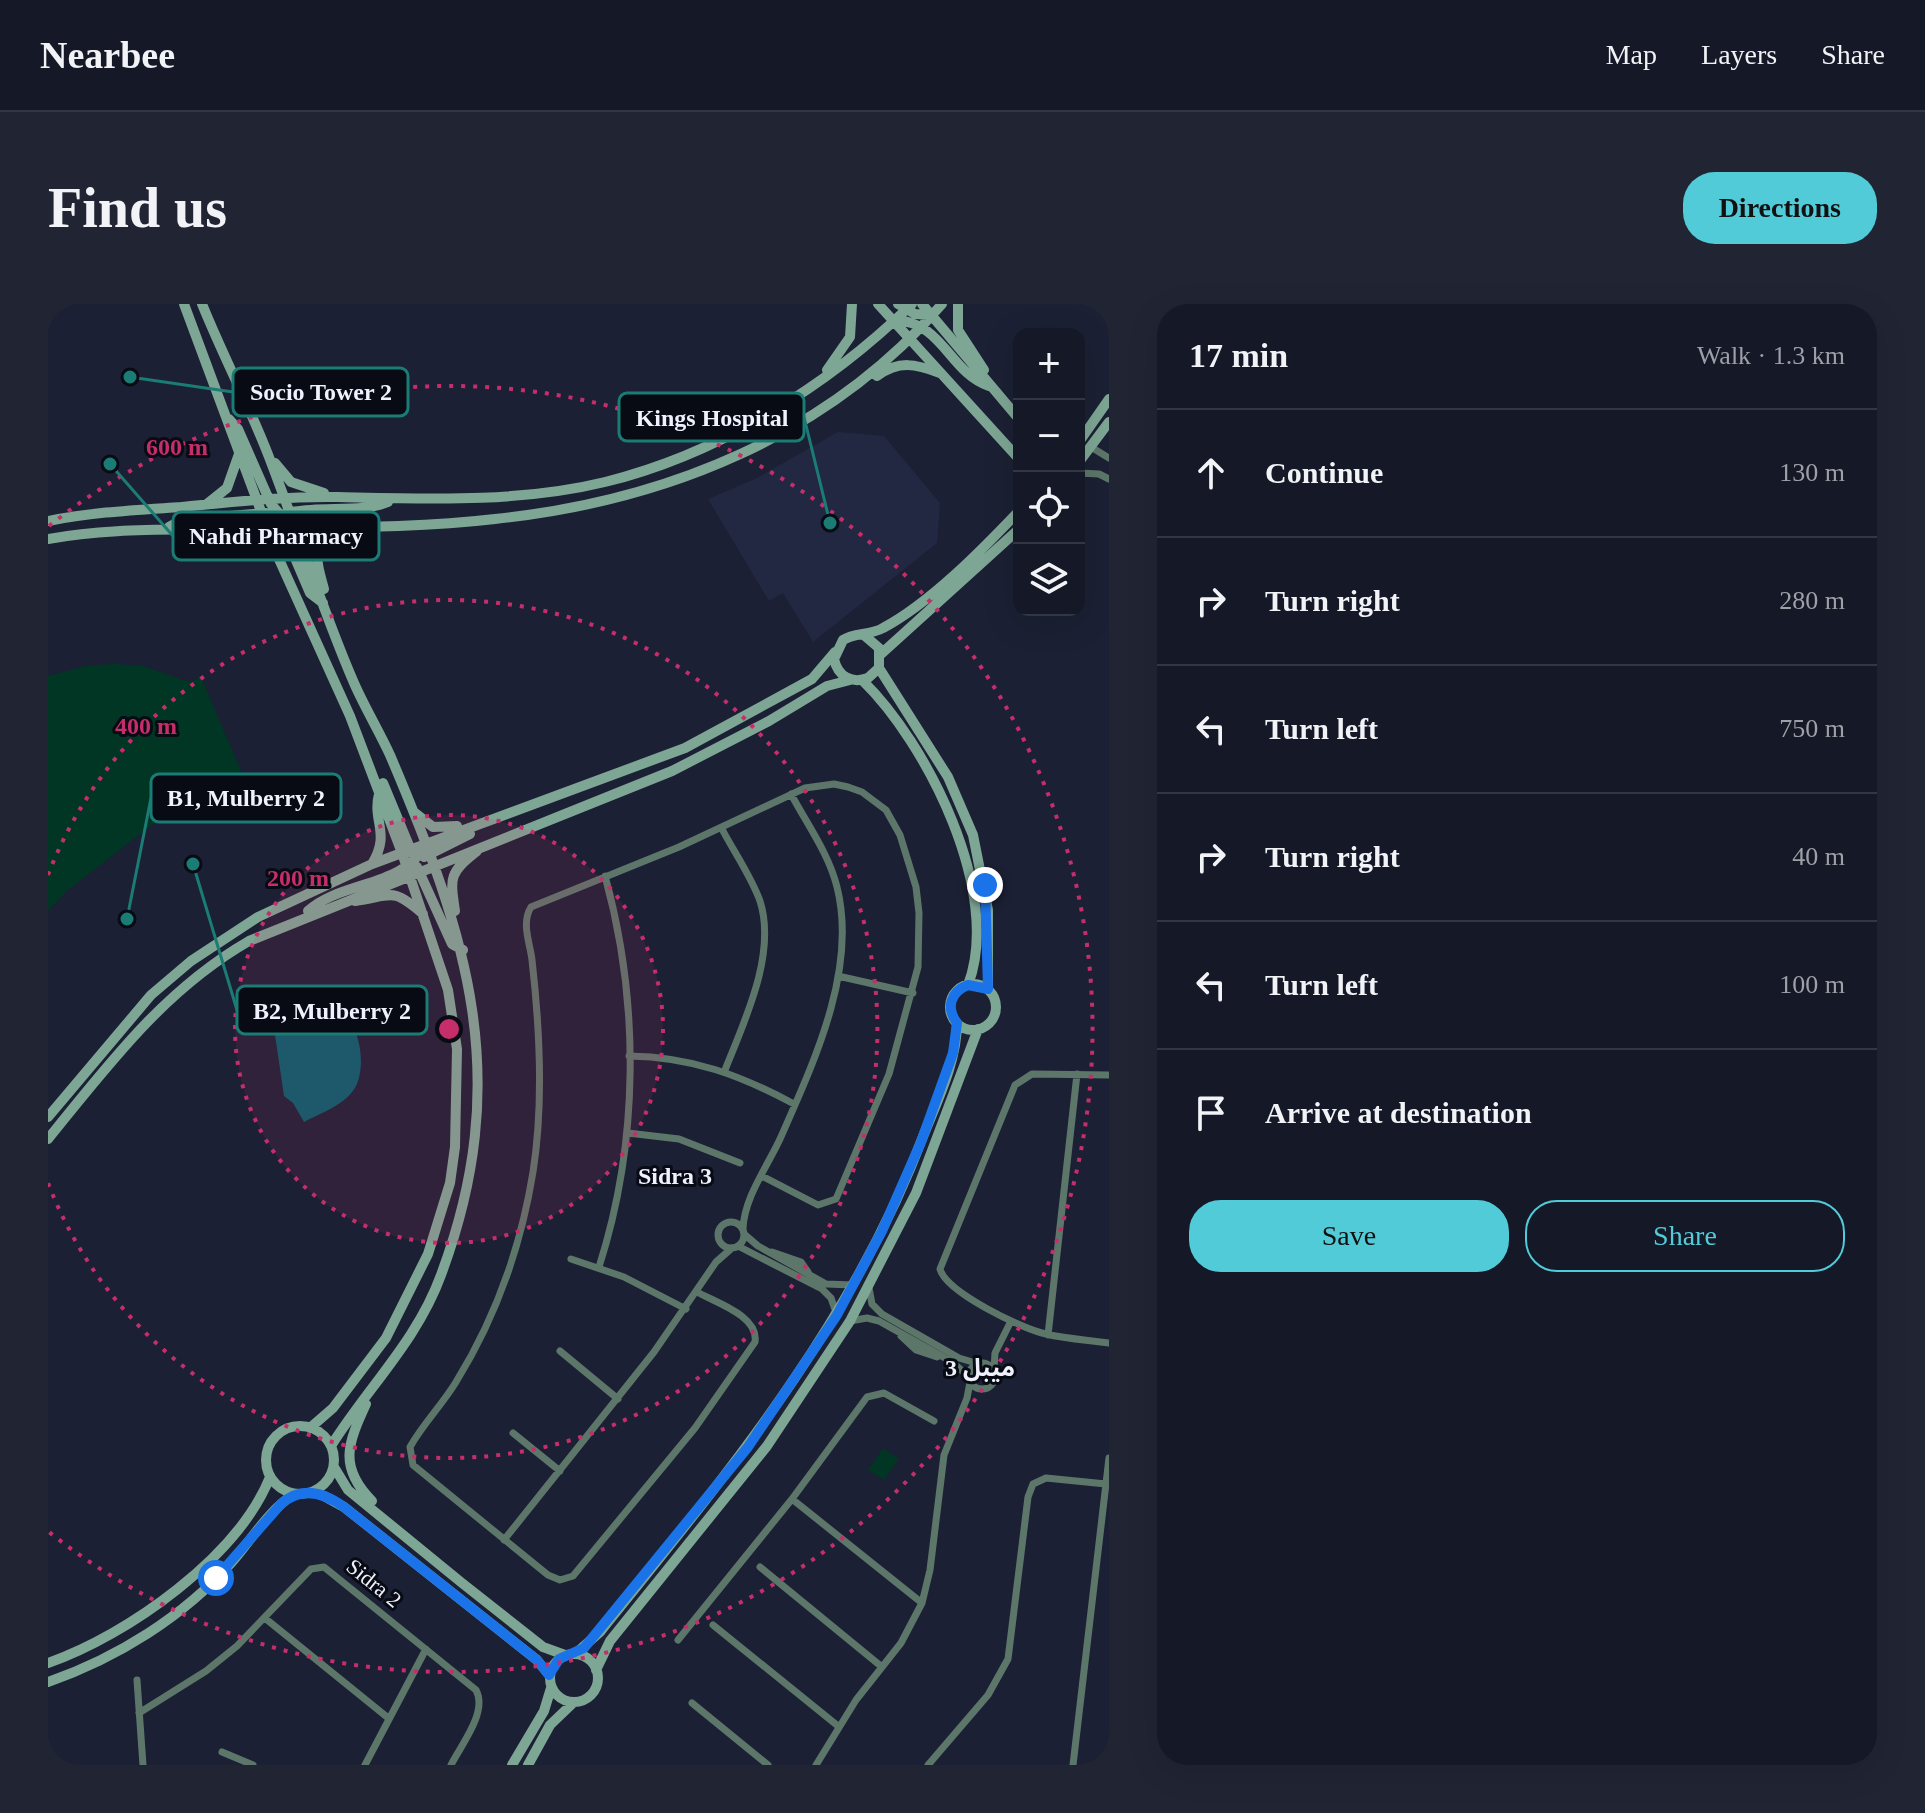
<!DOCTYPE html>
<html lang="en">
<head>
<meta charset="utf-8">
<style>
  :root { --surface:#141827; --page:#212533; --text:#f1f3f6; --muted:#9da0a7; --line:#333744; --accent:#52cbd8 }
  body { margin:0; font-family:"Times New Roman","Noto Sans Arabic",serif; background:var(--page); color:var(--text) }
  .controls { position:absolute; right:24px; top:24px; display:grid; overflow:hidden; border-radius:16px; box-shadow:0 8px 32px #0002 }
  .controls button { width:72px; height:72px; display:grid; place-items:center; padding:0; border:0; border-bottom:2px solid var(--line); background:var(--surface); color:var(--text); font:40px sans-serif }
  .stop { position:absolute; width:24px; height:24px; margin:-18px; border:6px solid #1a73e8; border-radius:50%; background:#fff }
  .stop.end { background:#1a73e8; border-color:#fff; box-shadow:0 2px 8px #0008 }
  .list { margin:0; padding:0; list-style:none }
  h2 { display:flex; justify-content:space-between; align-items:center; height:104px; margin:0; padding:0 32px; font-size:34px }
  h2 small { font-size:26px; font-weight:400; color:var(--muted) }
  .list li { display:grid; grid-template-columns:52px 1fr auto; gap:24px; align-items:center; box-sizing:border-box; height:128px; padding:0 32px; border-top:2px solid var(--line) }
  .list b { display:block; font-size:30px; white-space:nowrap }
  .list em { font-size:26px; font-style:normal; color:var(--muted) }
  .actions { display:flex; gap:16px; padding:24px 32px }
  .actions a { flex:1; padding:18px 0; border:2px solid var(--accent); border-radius:32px; text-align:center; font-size:28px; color:var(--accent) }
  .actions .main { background:var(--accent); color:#111 }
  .icon { flex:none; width:44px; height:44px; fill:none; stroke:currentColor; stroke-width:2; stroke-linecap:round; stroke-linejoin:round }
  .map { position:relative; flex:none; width:1061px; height:1461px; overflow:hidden; border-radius:32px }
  header { display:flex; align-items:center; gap:48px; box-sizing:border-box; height:112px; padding:0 40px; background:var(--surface); border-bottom:2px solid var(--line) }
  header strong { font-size:38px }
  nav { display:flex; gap:44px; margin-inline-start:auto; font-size:28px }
  .intro { display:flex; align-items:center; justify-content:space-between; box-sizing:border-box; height:192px; padding:0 48px }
  h1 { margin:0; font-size:56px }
  .button { padding:20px 36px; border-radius:32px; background:var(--accent); color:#111; font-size:28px; font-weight:700 }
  main { display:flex; gap:48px; padding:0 48px }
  aside { flex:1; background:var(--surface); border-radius:32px; box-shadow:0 8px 32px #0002 }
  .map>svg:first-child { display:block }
</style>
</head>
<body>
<header>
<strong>Nearbee</strong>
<nav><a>Map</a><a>Layers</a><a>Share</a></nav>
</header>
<div class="intro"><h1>Find us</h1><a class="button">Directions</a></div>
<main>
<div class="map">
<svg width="1061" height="1461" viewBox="0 0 1061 1461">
  <rect width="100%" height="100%" fill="#1b2034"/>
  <!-- built -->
  <path fill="#222842" d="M790 128 836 132 892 199 889 239 765 338 735 289 721 297 660 195 707 175Z"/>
  <!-- green -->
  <path fill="#003623" d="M67 360 95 362 141 378 153 373 196 474 133 498 19 587 0 607V372L37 362Z
    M835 1144 851 1155 836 1176 820 1166Z"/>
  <!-- water -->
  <path fill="#065f6a" d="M284 708C312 711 319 760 308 782 299 800 273 809 256 818L245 799 236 792 227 731 267 712Z"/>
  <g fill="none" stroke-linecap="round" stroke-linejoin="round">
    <!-- street -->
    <path stroke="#5d766a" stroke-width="7" d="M1043 143 1061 154
      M1031 169 1051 170 1061 175
      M674 525C686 548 703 572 712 597 729 650 696 718 677 766
      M790 672 865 689
      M581 752C644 753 692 771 746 800
      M1061 771 984 770 967 781 892 965C898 988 974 1025 998 1030 1019 1035 1040 1036 1061 1039
      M580 829 631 835 692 859
      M670 931a13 13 0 1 1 26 0a13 13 0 1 1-26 0Z
      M695 925C696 894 719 863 732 835 765 760 810 666 789 583 781 550 759 520 743 490
      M696 930 710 942 778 980 805 981
      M690 942 774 985 783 994 789 1011
      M724 948 753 958 760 968
      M523 955 576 973 638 1005
      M551 963C591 838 592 699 557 572
      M821 984 824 1000 834 1010 911 1054 928 1059
      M649 988C669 999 711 1012 707 1038L647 1124 525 1272 512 1276 500 1271 365 1161 362 1143C375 1120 394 1101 408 1078 447 1015 473 942 485 868 496 799 492 726 484 656 482 639 473 619 483 603L631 543 757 484 786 480 800 483 814 488 838 506 852 531 868 583 871 609 870 663 841 770 788 895 770 901 714 872
      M802 1017 819 1014 831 1017 904 1058 920 1072
      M1000 1031 1029 770
      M853 1032 868 1046 889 1053
      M512 1047 570 1095
      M921 1072a13 13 0 1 1 26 0a13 13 0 1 1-26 0Z
      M946 1065 947 1049 963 1017
      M465 1129 512 1167
      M744 1195 874 1299
      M456 1236 606 1048 668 958 684 944
      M712 1263 834 1363
      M218 1315 339 1413
      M665 1321 790 1422
      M630 1336 744 1195 819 1093 836 1089 886 1117
      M89 1376 95 1461
      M644 1399 720 1461
      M91 1409 158 1367 189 1342 263 1265 276 1263 428 1386C440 1408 413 1441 403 1461
      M174 1448 205 1461
      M317 1461 378 1345
      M768 1461 808 1396 853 1339 874 1299 882 1266 896 1151 919 1094 922 1078
      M880 1461 940 1391 960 1355 980 1193 985 1180 998 1174 1058 1180
      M1025 1461 1061 1154"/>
    <!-- secondary -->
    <path stroke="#7ea694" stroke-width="10" d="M136 0 230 253 302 412 354 549 400 686 409 745 407 843 402 879 380 950 338 1034 285 1104 262 1124
      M154 0C175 52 201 101 221 153 250 228 274 305 306 379 317 404 331 427 342 451 420 634 466 775 393 971 369 1037 320 1083 283 1142
      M830 0 971 155
      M850 0 867 10 884 11
      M874 0 971 115
      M910 0V26L936 66
      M847 16C895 18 901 68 941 82
      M779 66 802 33 804 0
      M829 72C851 56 868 60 892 69
      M181 115 190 125 223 200 236 215
      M1031 138 1061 95
      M1031 158 1061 118
      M227 159 243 178 276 189
      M159 200 179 184 191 150
      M0 217C44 208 89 206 133 203 185 198 238 192 290 193 378 195 471 199 557 178 671 150 780 82 864 0
      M232 219 262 289 275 299
      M218 222C241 194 306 213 340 198
      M121 223 134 216 218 209
      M175 229 207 234 228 251
      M0 235C55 225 108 226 163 225 257 222 353 226 447 215 618 197 780 132 894 0
      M276 285C267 252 263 242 294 221
      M817 332 831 344V364L820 374C804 380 790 373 786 355L795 336C807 328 821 332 835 324 882 299 934 246 971 207
      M833 350 971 225
      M831 364 900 473 925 531 940 606V685
      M814 376C879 439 955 589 920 681
      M335 479 364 549
      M367 509 385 523 409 522
      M376 553 422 530
      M324 560C343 529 324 518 331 490
      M369 563 404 640 415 646
      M307 597C344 592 343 582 375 610
      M260 607C292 577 358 583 377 540
      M407 607C402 573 401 569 429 547
      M902 703a23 23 0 1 1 46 0a23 23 0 1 1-46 0Z
      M0 813 103 691 143 657 210 613 324 560 637 444 764 375 787 348
      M0 835C61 760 116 686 201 637L624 467 721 417 779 382 802 376
      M318 1100C300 1139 290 1163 324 1197
      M218 1156a34 34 0 1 1 68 0a34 34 0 1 1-68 0Z
      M286 1163 300 1186 414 1279 495 1343 517 1351
      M267 1187 296 1203 489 1356 501 1371
      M502 1374a24 24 0 1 1 48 0a24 24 0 1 1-48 0Z
      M527 1350 552 1328C679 1170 804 1022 876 830 890 795 909 757 909 719
      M0 1359C80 1331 190 1253 222 1173
      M548 1366 562 1337 719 1142 802 1017 868 889 930 725
      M0 1378C69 1354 135 1313 184 1258 204 1235 220 1207 246 1190
      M464 1461 496 1407 503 1384
      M480 1461 502 1421 525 1399"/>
  </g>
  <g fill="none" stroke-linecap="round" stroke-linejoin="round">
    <!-- route -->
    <path stroke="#1a73e8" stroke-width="10" d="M168 1274 233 1200C253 1182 275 1188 296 1203L489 1356 501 1371 511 1355 536 1344 700 1143 789 1011 834 927 873 838 905 749 909 719C898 704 902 688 920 681L940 685 937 581"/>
  </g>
  <!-- distance rings -->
  <circle cx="401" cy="725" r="214" fill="#c62e6b" fill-opacity=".12"/>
  <g fill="none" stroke="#c62e6b" stroke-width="4" stroke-dasharray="4 8">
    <circle cx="401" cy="725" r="214"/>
    <path d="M0 571A429 429 0 1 1 0 879"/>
    <path d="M1 222A643 643 0 1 1 1 1228"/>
  </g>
  <g text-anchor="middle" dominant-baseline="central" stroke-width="6" stroke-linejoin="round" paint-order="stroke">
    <!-- street labels -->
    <g font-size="22" fill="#eff2fd" stroke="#080b13">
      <text transform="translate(326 1279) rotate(39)">Sidra 2</text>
    </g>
    <!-- neighbourhood labels -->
    <g font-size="24" font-weight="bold" fill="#eff2fd" stroke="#080b13">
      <text x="627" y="872">Sidra 3</text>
      <text x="932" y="1064">ميبل 3</text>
    </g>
  </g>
  <circle cx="401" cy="725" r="12" fill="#c62e6b" stroke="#080b13" stroke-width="4"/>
  <g font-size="24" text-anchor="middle" font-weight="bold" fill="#c62e6b" stroke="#080b13" stroke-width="6" stroke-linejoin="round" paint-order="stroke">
    <text x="129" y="151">600 m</text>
    <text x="98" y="430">400 m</text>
    <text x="250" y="582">200 m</text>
  </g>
  <!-- callouts -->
  <path fill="none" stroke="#1a7c75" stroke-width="3" d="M82 73L185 88M782 219L756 113M62 160L125 232M79 615L103 494M145 560L189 706"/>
  <g fill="#1a7c75" stroke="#080b13" stroke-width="3">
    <circle cx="82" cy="73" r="8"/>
    <circle cx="782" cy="219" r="8"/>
    <circle cx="62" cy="160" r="8"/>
    <circle cx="79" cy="615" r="8"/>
    <circle cx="145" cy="560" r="8"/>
  </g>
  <g fill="#080b13" stroke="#1a7c75" stroke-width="3">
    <rect x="185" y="64" width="175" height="48" rx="8"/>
    <rect x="571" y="89" width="185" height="48" rx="8"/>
    <rect x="125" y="208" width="206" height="48" rx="8"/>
    <rect x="103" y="470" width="190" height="48" rx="8"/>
    <rect x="189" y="682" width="190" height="48" rx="8"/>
  </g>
  <g font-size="24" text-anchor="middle" font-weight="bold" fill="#eff2fd">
    <text x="273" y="96">Socio Tower 2</text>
    <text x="664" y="122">Kings Hospital</text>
    <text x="228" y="240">Nahdi Pharmacy</text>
    <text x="198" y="502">B1, Mulberry 2</text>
    <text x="284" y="715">B2, Mulberry 2</text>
  </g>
</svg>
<div class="controls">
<button>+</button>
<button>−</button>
<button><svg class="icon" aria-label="locate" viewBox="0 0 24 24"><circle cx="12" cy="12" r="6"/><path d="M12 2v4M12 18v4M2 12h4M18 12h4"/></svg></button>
<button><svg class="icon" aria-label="layers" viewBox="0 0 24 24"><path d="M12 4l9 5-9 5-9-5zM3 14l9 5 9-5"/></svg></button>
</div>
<div class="stop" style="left:168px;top:1274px"></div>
<div class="stop end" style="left:937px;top:581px"></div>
</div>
<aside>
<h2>17 min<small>Walk · 1.3 km</small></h2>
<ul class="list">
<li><svg class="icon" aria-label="ahead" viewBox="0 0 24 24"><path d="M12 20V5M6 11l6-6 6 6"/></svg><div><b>Continue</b></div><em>130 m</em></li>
<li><svg class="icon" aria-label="right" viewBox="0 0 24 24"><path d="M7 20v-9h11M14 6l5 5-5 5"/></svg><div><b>Turn right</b></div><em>280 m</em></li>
<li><svg class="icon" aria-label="left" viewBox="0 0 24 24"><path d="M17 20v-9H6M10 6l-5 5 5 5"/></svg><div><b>Turn left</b></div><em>750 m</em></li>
<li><svg class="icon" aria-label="right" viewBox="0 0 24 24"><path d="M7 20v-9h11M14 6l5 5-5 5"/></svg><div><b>Turn right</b></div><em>40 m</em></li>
<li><svg class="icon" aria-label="left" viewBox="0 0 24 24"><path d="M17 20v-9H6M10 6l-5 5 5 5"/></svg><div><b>Turn left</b></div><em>100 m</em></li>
<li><svg class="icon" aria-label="arrive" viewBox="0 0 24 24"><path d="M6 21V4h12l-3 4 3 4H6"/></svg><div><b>Arrive at destination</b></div></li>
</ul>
<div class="actions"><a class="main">Save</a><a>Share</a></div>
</aside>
</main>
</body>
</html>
